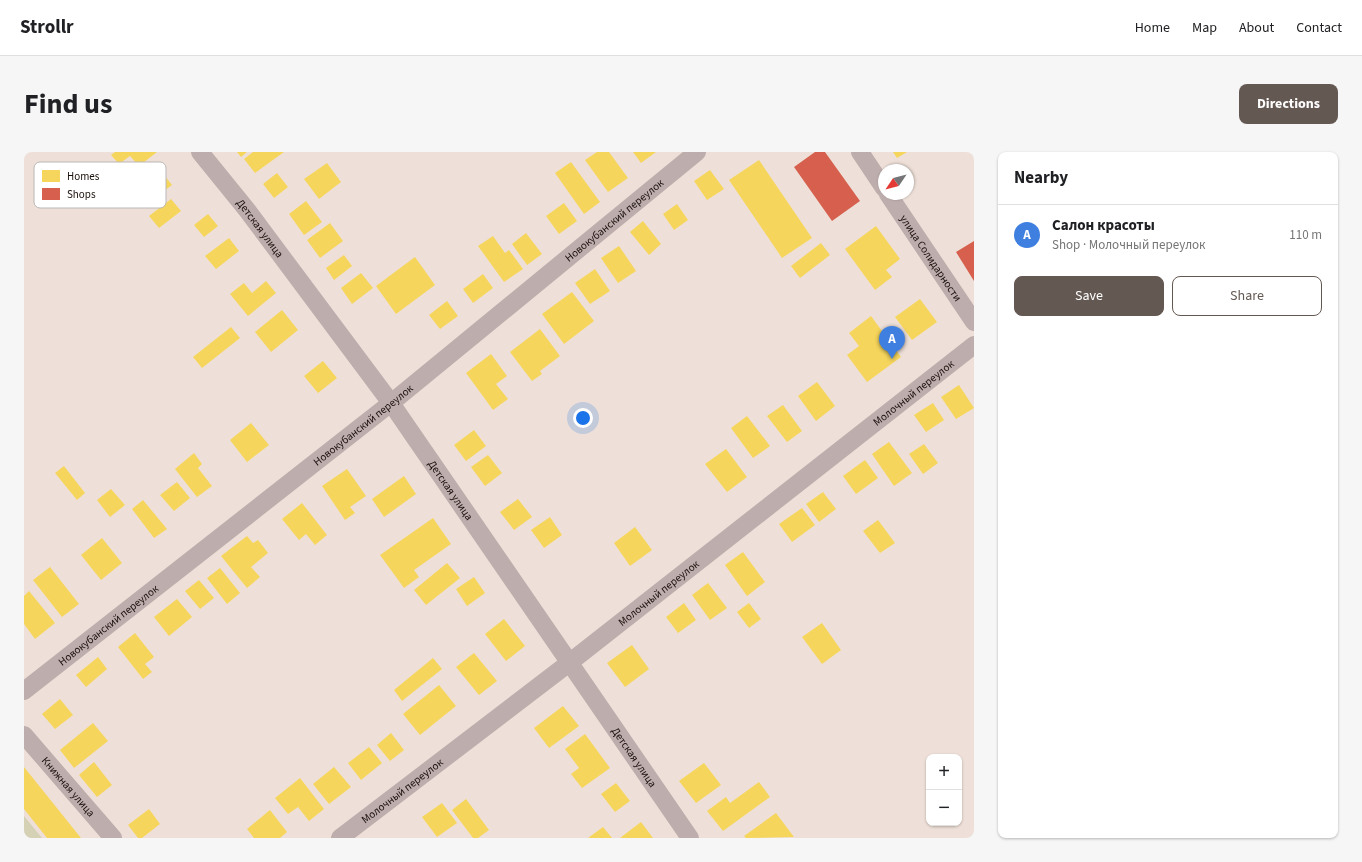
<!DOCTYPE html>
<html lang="en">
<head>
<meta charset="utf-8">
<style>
  :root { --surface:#fff; --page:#f6f6f6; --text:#202124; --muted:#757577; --line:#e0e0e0; --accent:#645853 }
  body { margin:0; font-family:"Source Sans 3",sans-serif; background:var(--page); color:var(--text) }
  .controls { position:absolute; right:12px; bottom:12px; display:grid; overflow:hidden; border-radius:8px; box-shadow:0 1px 3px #0004 }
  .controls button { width:36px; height:36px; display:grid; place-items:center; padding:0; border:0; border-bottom:1px solid var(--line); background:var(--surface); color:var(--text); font:20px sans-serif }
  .compass { position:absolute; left:854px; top:12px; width:36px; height:36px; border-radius:50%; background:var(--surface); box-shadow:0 1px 3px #0004; rotate:235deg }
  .you { position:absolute; left:559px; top:266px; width:14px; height:14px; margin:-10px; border:3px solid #fff; border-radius:50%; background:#1a73e8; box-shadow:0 0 0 6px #1a73e833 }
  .badge { display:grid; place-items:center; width:26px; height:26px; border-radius:50%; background:var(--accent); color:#fff; font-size:13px; font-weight:700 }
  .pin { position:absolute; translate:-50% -33px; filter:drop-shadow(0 1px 2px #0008) }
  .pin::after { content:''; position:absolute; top:21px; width:14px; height:12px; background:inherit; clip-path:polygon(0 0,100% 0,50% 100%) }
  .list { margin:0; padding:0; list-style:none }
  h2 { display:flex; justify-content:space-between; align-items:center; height:52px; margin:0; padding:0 16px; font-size:17px }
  h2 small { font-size:13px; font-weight:400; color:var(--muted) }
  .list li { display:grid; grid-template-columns:26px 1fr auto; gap:12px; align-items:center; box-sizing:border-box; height:60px; padding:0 16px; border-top:1px solid var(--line) }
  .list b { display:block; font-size:15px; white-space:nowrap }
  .list p { margin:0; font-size:13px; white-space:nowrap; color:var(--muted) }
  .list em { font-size:13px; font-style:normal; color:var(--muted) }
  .actions { display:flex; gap:8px; padding:12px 16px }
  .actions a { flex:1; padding:9px 0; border:1px solid var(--accent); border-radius:8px; text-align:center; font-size:14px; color:var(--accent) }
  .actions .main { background:var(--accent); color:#fff }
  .map { position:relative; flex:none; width:950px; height:686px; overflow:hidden; border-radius:8px }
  header { display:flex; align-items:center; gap:24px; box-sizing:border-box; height:56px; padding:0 20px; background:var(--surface); border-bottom:1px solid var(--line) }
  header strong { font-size:19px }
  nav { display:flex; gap:22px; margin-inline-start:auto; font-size:14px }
  .intro { display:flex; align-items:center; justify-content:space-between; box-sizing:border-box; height:96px; padding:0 24px }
  h1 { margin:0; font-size:28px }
  .button { padding:10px 18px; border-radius:8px; background:var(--accent); color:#fff; font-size:14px; font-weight:700 }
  main { display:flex; gap:24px; padding:0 24px }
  aside { flex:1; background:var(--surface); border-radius:8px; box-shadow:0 1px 3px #0004 }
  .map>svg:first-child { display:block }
</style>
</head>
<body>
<header>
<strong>Strollr</strong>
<nav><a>Home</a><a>Map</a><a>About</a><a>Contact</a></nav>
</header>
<div class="intro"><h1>Find us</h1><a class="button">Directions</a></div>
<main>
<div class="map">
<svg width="950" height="686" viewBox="0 0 950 686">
  <rect width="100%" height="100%" fill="#eee0d8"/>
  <!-- green -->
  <path fill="#d4d1b5" d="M0 664 18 686H0Z"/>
  <!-- homes -->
  <path fill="#f6d55c" d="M91 0H133L115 14 106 4 95 12 87 3Z
    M213 0H223L217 5Z
    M229 0H260L231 21 220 7Z
    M573 0H585L604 26 584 40 561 8Z
    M609 0H632L617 11Z
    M869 0H883L873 6Z
    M735 8 788 86 758 106 705 28Z
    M547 10 576 50 560 62 531 21Z
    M303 11 317 30 295 47 280 27Z
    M133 14 148 33 121 53 106 34Z
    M686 18 700 37 683 48 670 29Z
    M253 21 264 35 250 46 239 32Z
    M147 47 157 59 135 76 125 64Z
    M282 49 298 70 280 83 265 62Z
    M540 51 553 69 535 82 522 64Z
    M653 52 664 68 650 78 639 62Z
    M184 62 194 74 180 85 170 73Z
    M619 69 637 92 625 103 606 80Z
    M306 71 319 89 296 106 283 88Z
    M852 74 876 107 862 118 868 125 851 138 821 97Z
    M502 81 518 102 503 113 488 92Z
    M469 84 481 101 485 98 499 117 480 130 454 94Z
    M205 86 215 99 192 117 181 104Z
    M797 91 806 103 776 126 767 114Z
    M595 94 612 119 594 131 577 106Z
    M320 103 328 114 310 128 302 116Z
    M391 105 411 133 372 162 352 134Z
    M571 117 586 139 566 152 551 131Z
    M337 121 349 136 328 152 317 136Z
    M459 122 469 136 449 151 439 137Z
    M242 129 252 141 224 164 206 142 220 131 228 141Z
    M548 140 570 169 540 192 518 162Z
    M896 147 913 170 888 188 871 165Z
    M423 149 434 164 416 177 405 163Z
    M258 158 274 178 247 200 231 180Z
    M847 164 877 205 843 230 823 203 835 194 825 181Z
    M207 175 216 186 178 216 169 205Z
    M516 177 536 204 516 219 518 222 508 229 486 200Z
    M467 202 483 224 472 232 484 247 469 258 442 221Z
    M299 209 313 226 294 241 280 224Z
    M793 230 811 254 792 269 774 244Z
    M935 233 950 256 932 267 917 245Z
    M909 251 920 268 902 280 890 263Z
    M759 253 778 279 763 290 743 264Z
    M723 264 746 294 729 306 707 276Z
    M227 271 245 293 223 310 206 288Z
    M450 278 462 294 442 309 430 293Z
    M865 290 888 321 870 334 848 302Z
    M900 292 914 311 899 322 885 302Z
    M702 297 723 325 703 340 681 312Z
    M170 301 178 312 174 316 188 334 173 345 151 317Z
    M464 303 478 321 461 334 447 315Z
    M841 308 854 326 832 342 819 324Z
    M40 314 61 341 53 348 31 321Z
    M323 317 342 344 326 355 331 361 321 368 298 334Z
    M380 324 392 342 360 365 348 347Z
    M153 330 166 346 150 359 136 343Z
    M87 337 101 353 86 365 73 348Z
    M799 340 812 357 795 370 782 352Z
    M494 347 508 365 490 378 476 360Z
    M119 348 143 377 130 386 108 357Z
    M278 351 303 383 291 393 282 382 275 388 258 367Z
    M778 356 791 373 768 390 755 372Z
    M526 365 538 383 520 396 507 378Z
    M409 366 427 392 390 418 395 425 380 436 356 403Z
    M854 368 871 391 856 401 839 379Z
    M611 375 628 398 606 414 590 391Z
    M223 384 229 391 234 388 244 401 227 415 236 425 223 436 197 404Z
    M78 386 98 411 77 428 57 403Z
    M719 400 741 430 723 444 701 413Z
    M423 411 436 426 402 453 390 438Z
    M26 415 55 452 38 465 9 428Z
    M196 416 216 441 203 452 183 426Z
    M450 425 461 441 443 454 432 437Z
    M175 428 190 446 176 457 161 439Z
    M684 431 703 456 686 468 668 443Z
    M5 439 31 471 11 487 0 472V444Z
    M153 447 168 465 145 484 130 465Z
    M660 451 672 468 654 481 642 465Z
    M725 451 737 467 725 476 713 460Z
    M480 467 501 494 482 509 461 482Z
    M798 471 817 498 798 512 778 485Z
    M111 481 130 505 121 512 128 520 119 527 94 495Z
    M608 493 625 517 601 535 583 511Z
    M450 501 473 529 455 543 432 515Z
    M74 505 83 517 62 535 52 523Z
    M409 506 418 517 378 549 370 538Z
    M415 533 432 554 396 583 379 562Z
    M36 547 49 563 31 577 18 562Z
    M539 554 555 574 525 596 510 576Z
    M69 571 84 589 50 616 36 598Z
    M367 581 380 598 366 609 353 593Z
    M561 582 586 616 558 636 547 622 555 616 541 597Z
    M345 595 358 611 337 628 324 611Z
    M70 610 88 633 73 645 55 623Z
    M680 611 697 633 672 651 655 629Z
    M0 615 57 686H23L0 657Z
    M310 615 327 635 305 652 289 632Z
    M276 626 300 657 285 669 274 655 264 662 251 646Z
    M735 630 746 645 699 679 683 659 702 645 706 651Z
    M592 631 606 649 591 660 577 642Z
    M442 647 465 678 454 686H449L428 658Z
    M418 651 433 671 413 685 398 665Z
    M125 657 136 672 118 686H114L104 673Z
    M246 658 263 680 256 686H230L223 677Z
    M752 661 770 685 722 686 720 684Z
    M617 670 629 686H596Z
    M579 675 588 686H564Z"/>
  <!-- shops -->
  <path fill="#d6604d" d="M791 0H801L836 49 808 69 770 15Z
    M950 89V129L932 100Z"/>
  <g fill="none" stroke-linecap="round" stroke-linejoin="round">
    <!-- street -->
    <g stroke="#bdadac" stroke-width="18">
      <path id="s1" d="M176 0 223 58 367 251 666 686"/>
      <path d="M836 0 860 36"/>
      <path id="s2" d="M864 42 950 170"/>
      <path id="s3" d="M0 539 367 251 673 0"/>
      <path id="s4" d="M0 583 89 686"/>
      <path id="s5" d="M316 686 545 511 950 193"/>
    </g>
  </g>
  <g text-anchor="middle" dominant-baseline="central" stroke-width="4" stroke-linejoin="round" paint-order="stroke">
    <!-- street labels -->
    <g font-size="11" fill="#190f0b" stroke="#fff">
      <text stroke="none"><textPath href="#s3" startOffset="755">Новокубанский переулок</textPath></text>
      <text stroke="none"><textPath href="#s1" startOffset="97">Детская улица</textPath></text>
      <text stroke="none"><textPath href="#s2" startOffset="77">улица Солидарности</textPath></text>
      <text stroke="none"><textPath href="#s5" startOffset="726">Молочный переулок</textPath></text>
      <text stroke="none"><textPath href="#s3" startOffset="431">Новокубанский переулок</textPath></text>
      <text stroke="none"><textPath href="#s1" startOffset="421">Детская улица</textPath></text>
      <text stroke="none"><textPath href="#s5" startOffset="402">Молочный переулок</textPath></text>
      <text stroke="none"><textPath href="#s3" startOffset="107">Новокубанский переулок</textPath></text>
      <text stroke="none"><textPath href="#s1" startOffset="745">Детская улица</textPath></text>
      <text stroke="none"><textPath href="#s4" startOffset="68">Книжная улица</textPath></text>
      <text stroke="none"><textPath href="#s5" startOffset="78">Молочный переулок</textPath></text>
    </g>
  </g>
  <!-- legend -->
  <rect x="10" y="10" width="132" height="46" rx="6" fill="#fff" stroke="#bab7b6" stroke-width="1"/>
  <rect x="18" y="18" width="18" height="12" fill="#f6d55c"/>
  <rect x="18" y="36" width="18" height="12" fill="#d6604d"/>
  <g font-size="11" fill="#190f0b">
    <text x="43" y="28">Homes</text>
    <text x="43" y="46">Shops</text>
  </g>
</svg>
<div class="controls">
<button>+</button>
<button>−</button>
</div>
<svg class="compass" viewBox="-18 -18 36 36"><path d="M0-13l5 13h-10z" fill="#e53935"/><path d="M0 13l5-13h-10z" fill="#757577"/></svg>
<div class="you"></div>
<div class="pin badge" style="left:868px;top:207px;background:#3f7fe0">A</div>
</div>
<aside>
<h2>Nearby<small></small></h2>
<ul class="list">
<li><span class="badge" style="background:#3f7fe0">A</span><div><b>Салон красоты</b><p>Shop · Молочный переулок</p></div><em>110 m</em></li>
</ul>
<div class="actions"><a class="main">Save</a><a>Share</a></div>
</aside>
</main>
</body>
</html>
